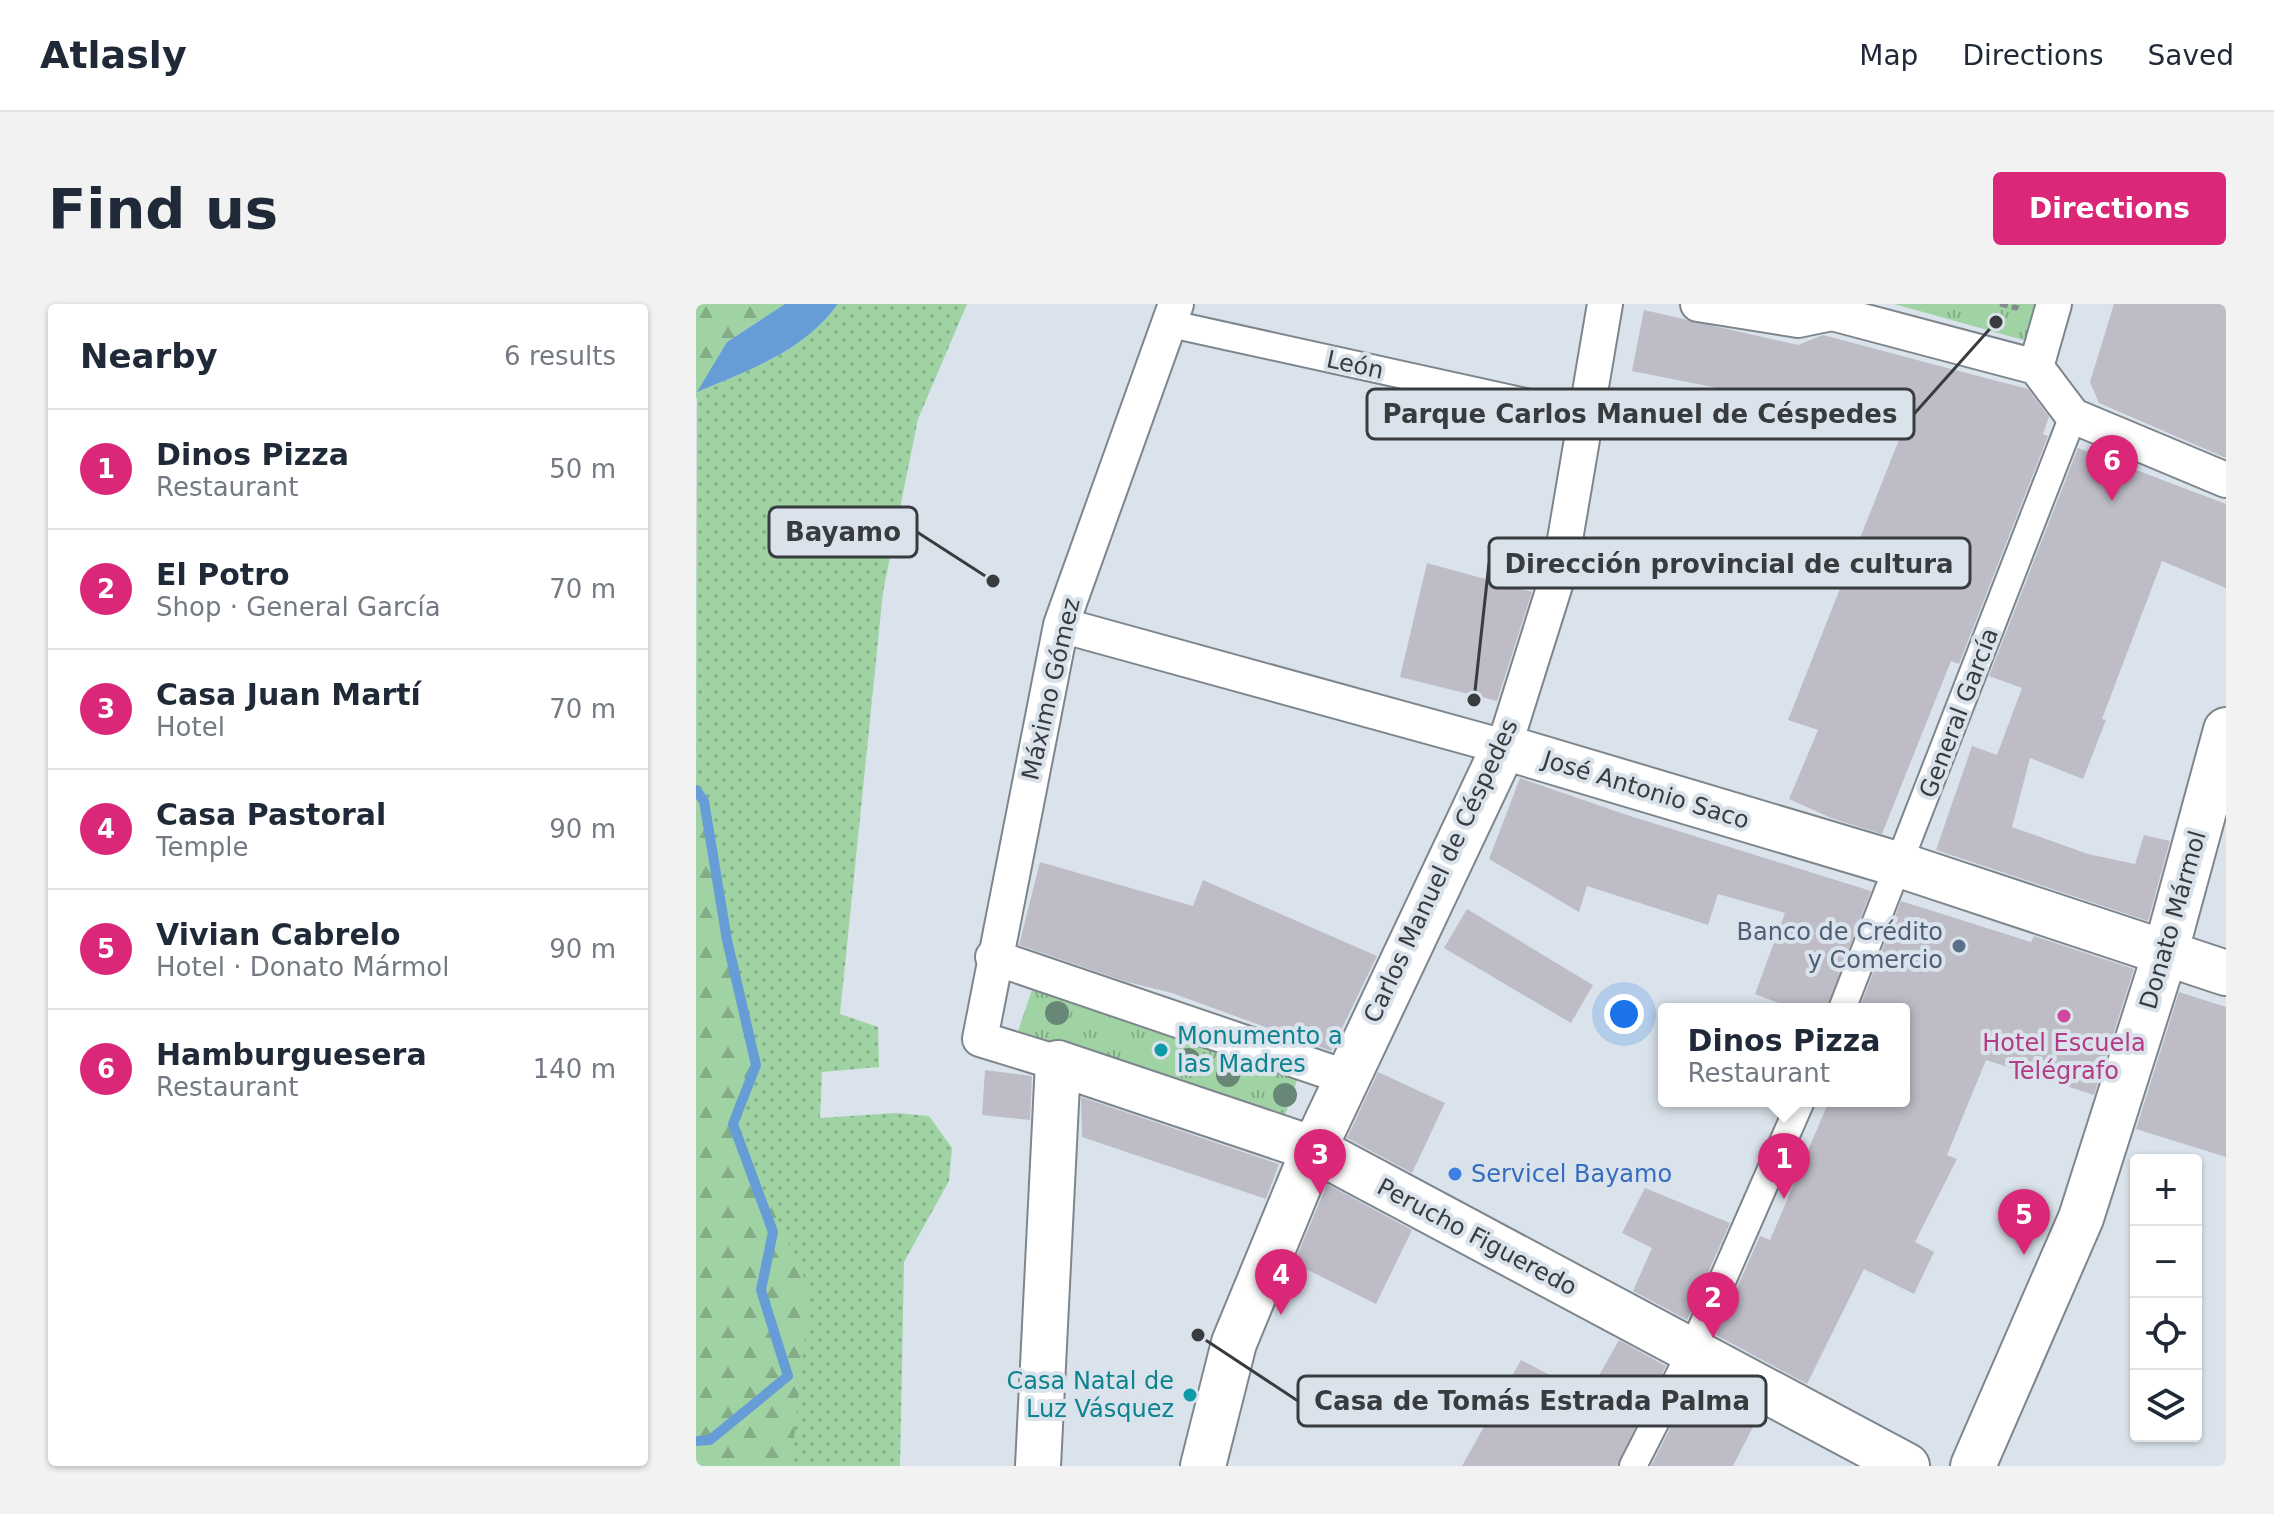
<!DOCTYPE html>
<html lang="en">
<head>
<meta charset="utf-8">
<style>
  :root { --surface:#fff; --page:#f2f2f3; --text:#1f2937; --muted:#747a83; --line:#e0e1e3; --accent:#db2777 }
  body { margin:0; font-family:"DejaVu Sans",sans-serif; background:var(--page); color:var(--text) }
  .controls { position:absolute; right:24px; bottom:24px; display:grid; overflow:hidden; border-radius:8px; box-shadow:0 2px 6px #0004 }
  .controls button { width:72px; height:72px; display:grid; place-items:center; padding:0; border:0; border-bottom:2px solid var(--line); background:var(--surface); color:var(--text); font:40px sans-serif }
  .you { position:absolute; left:928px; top:710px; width:28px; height:28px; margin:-20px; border:6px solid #fff; border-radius:50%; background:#1a73e8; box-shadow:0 0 0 12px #1a73e833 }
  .badge { display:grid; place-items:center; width:52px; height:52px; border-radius:50%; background:var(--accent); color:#fff; font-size:26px; font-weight:700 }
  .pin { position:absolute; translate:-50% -66px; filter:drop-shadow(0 2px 4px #0008) }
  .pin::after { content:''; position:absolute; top:42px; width:28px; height:24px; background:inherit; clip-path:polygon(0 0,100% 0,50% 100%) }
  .popup { position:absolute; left:962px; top:699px; width:252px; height:104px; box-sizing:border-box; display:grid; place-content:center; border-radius:8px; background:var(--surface); filter:drop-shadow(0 2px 6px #0005); font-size:26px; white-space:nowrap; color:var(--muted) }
  .popup b { font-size:30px; color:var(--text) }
  .popup::after { content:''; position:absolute; left:50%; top:100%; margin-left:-16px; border:16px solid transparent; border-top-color:var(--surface) }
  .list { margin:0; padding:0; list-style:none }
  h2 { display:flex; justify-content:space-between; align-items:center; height:104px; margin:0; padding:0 32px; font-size:34px }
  h2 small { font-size:26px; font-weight:400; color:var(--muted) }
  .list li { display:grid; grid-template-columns:52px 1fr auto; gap:24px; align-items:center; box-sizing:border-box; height:120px; padding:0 32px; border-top:2px solid var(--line) }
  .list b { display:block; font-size:30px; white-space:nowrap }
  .list p { margin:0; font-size:26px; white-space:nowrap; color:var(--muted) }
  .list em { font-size:26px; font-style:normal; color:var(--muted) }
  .icon { flex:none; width:44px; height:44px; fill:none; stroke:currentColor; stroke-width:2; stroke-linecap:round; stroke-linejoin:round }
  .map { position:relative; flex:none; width:1530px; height:1162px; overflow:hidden; border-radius:8px }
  header { display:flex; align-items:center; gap:48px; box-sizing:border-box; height:112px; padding:0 40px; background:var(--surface); border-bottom:2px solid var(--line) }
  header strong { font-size:38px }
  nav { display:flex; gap:44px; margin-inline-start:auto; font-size:28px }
  .intro { display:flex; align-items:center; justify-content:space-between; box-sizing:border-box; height:192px; padding:0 48px }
  h1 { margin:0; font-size:56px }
  .button { padding:20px 36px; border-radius:8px; background:var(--accent); color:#fff; font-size:28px; font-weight:700 }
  main { display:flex; gap:48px; padding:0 48px }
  aside { flex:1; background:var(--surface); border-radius:8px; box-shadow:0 2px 6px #0004 }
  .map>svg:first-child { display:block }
</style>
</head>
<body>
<header>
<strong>Atlasly</strong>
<nav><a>Map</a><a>Directions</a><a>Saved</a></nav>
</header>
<div class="intro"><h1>Find us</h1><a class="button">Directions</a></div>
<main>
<aside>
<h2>Nearby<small>6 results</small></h2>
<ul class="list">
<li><span class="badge">1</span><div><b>Dinos Pizza</b><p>Restaurant</p></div><em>50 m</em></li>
<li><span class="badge">2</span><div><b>El Potro</b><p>Shop · General García</p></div><em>70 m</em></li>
<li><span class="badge">3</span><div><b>Casa Juan Martí</b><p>Hotel</p></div><em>70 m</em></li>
<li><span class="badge">4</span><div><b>Casa Pastoral</b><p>Temple</p></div><em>90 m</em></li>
<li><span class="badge">5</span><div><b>Vivian Cabrelo</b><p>Hotel · Donato Mármol</p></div><em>90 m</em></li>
<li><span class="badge">6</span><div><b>Hamburguesera</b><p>Restaurant</p></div><em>140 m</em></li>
</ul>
</aside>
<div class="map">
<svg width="1530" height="1162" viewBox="0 0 1530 1162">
  <defs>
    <pattern id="grass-dots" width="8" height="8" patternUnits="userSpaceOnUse" patternTransform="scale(2)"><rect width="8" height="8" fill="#a0d3a4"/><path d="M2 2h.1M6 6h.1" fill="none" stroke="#83ac87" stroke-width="1.8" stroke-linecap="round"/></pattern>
    <pattern id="forest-firs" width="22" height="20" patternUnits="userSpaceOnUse" patternTransform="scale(2)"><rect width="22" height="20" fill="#a0d3a4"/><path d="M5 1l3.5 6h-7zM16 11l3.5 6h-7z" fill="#83ac87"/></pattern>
    <pattern id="park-tufts" width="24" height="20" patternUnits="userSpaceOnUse" patternTransform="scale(2)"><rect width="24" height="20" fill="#a0d3a4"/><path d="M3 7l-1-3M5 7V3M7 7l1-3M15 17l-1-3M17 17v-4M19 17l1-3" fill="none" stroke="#83ac87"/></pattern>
  </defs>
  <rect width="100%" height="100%" fill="#dae3eb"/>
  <!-- grass -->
  <path fill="url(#grass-dots)" d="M142 0H271L222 115 187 288 144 710 182 723 183 763 126 768 124 814 200 809 233 812 256 844 253 877 208 958 204 1162H0L37 820 60 761 31 636 8 497 0 486 1 88C53 66 107 48 142 0Z"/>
  <!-- forest -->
  <path fill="url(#forest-firs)" d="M0 0H89L31 38 0 95Z
    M0 486 8 497 31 636 60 761 37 820 114 986 95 1162H0Z"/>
  <!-- park -->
  <path fill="url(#park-tufts)" d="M1198 0H1341L1331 37Z
    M336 686 601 776 586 820 321 730Z"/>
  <!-- water -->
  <path fill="#669dd6" d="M89 0H142C107 48 53 66 1 88L31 38Z"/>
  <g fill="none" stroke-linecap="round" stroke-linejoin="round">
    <!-- stream -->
    <path stroke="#669dd6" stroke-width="10" d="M0 486 8 497 31 636 60 761 37 820 77 928 65 986 92 1072 14 1136 0 1137"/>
  </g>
  <!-- building -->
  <path fill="#bebdc7" d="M1418 0H1530V154L1403 99 1394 78Z
    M948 6 1102 41 1127 31 1240 61 1332 85 1353 113 1347 130 1352 132 1263 360 1255 357 1186 530 1135 514 1093 495 1122 426 1092 416 1204 133 1091 98 936 67Z
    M1382 144 1530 200V284L1466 257 1406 415 1410 416 1387 475 1334 454 1316 523 1392 550 1439 560 1448 531 1474 537 1452 617 1240 546 1276 442 1301 451 1326 384 1293 372Z
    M731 259 836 288 801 397 704 373Z
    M824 474 931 511 1175 587 1130 705H1098L1059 690 1089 609 1022 590 1012 621 891 582 883 608 793 555Z
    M344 558 497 602 507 576 681 652 635 747 476 689 431 678 323 641Z
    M1205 597 1335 638 1338 632 1438 665 1398 791 1290 756 1251 851 1261 855 1219 938 1238 948 1218 990 1168 965 1111 1080 1020 1031 1064 932 1074 936 1133 797H1208V705H1163Z
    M771 605 897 681 875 719 748 644Z
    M1483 688 1530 703V853L1440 825Z
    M289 766 336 772 334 816 286 811Z
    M682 768 749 799 716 869 651 834Z
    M385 793 583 860 570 895 386 833Z
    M631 880 716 926 680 1000 598 959Z
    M949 884 1034 919 991 1016 937 987 956 944 926 929Z
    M923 1036 970 1062 921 1162H766L825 1056 892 1091Z
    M998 1077 1063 1111 1037 1162H955Z"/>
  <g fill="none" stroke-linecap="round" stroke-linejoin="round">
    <defs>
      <path id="pedestrian" d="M475 20 889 111
        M1146 705 1377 112
        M937 1162 995 1048 1105 797"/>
      <path id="minor" d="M1002 0 1102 16 1136 9 1340 63 1377 112 1530 176
        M1340 63 1358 0
        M365 321 808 443 864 265 909 0
        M297 653 649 773
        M362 759 284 735 365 321 480 0"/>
      <path id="tertiary" d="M342 1162 362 759 618 845 538 1039 507 1162
        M1277 1162 1385 914 1469 650"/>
      <path id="secondary" d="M1469 650 1530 426
        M1211 1162 618 845 808 443 1204 561 1530 669"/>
    </defs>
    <!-- pedestrian casing -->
    <use href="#pedestrian" stroke="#7e868d" stroke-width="30"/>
    <!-- minor casing -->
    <use href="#minor" stroke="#7e868d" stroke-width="38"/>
    <!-- tertiary casing -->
    <use href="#tertiary" stroke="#7e868d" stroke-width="48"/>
    <!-- secondary casing -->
    <use href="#secondary" stroke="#7e868d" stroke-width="48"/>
    <!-- path -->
    <path stroke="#848a8f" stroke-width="5" stroke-dasharray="8 4" stroke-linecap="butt" d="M1304 0 1320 4 1321 1"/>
    <!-- pedestrian -->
    <use href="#pedestrian" stroke="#fff" stroke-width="26"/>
    <!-- minor -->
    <use href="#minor" stroke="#fff" stroke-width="34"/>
    <!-- tertiary -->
    <use href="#tertiary" stroke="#fff" stroke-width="44"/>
    <!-- secondary -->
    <use href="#secondary" stroke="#fff" stroke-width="44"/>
  </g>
  <!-- trees -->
  <g fill="#698776">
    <circle cx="361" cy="709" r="12"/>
    <circle cx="492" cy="756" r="12"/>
    <circle cx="532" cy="771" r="12"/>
    <circle cx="589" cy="791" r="12"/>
  </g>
  <!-- markers -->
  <circle fill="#5c6f8a" stroke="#dae3eb" stroke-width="3" cx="1263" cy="642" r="8"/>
  <circle fill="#d1479c" stroke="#dae3eb" stroke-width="3" cx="1368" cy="712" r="8"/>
  <g fill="#0f9aa8" stroke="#dae3eb" stroke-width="3">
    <circle cx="465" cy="746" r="8"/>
    <circle cx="494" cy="1091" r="8"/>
  </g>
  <circle fill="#3f7fe0" stroke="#dae3eb" stroke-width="3" cx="759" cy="870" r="8"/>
  <g text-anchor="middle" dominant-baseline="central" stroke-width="8" stroke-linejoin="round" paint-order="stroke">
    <!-- street labels -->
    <g font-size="24" fill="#393c3f" stroke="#dae3eb">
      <text transform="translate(659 61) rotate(12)">León</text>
      <text transform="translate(355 385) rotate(-77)">Máximo Gómez</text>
      <text transform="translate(1263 409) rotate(-69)">General García</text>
      <text transform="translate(950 486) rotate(17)">José Antonio Saco</text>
      <text transform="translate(745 567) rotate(-65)">Carlos Manuel de Céspedes</text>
      <text transform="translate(1477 616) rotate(-74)">Donato Mármol</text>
      <text transform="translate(781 933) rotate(28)">Perucho Figueredo</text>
    </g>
    <!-- service labels -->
    <g font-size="24" fill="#4e5e75" stroke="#dae3eb" text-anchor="end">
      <text x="1247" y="628">Banco de Crédito<tspan x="1247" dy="28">y Comercio</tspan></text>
    </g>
    <!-- culture labels -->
    <g font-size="24" fill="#0d838f" stroke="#dae3eb" text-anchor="start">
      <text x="481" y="732">Monumento a<tspan x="481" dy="28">las Madres</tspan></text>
      <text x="478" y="1077" text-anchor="end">Casa Natal de<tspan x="478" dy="28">Luz Vásquez</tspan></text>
    </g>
    <!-- hotel labels -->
    <g font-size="24" fill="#b23c85" stroke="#dae3eb">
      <text x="1368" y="739">Hotel Escuela<tspan x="1368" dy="28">Telégrafo</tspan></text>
    </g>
    <!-- shop labels -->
    <g font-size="24" fill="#366cbe" stroke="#dae3eb" text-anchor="start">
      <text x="775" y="870">Servicel Bayamo</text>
    </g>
  </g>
  <!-- callouts -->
  <path fill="none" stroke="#393c3f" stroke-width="3" d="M1300 18L1218 110M297 277L221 228M778 396L793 259M502 1031L602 1097"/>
  <g fill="#393c3f" stroke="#dae3eb" stroke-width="3">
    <circle cx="1300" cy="18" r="8"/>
    <circle cx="297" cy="277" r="8"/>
    <circle cx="778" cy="396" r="8"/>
    <circle cx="502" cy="1031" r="8"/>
  </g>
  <g fill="#dae3eb" stroke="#393c3f" stroke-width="3">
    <rect x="671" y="85" width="547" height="50" rx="8"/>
    <rect x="73" y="203" width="148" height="50" rx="8"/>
    <rect x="793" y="234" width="481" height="50" rx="8"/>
    <rect x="602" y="1072" width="468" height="50" rx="8"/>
  </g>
  <g font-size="26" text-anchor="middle" font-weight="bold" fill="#393c3f">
    <text x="944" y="119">Parque Carlos Manuel de Céspedes</text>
    <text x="147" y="237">Bayamo</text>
    <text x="1033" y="269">Dirección provincial de cultura</text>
    <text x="836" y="1106">Casa de Tomás Estrada Palma</text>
  </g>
</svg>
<div class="controls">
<button>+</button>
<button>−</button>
<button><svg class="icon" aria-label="locate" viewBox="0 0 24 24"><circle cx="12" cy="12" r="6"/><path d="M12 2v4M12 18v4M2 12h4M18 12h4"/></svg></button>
<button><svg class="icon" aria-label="layers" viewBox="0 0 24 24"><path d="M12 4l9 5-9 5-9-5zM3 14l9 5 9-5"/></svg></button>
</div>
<div class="you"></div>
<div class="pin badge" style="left:1088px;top:895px">1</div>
<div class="popup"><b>Dinos Pizza</b>Restaurant</div>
<div class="pin badge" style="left:1017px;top:1034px">2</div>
<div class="pin badge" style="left:624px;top:891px">3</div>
<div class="pin badge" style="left:585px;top:1011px">4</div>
<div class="pin badge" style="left:1328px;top:951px">5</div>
<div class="pin badge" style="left:1416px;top:197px">6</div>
</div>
</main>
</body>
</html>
